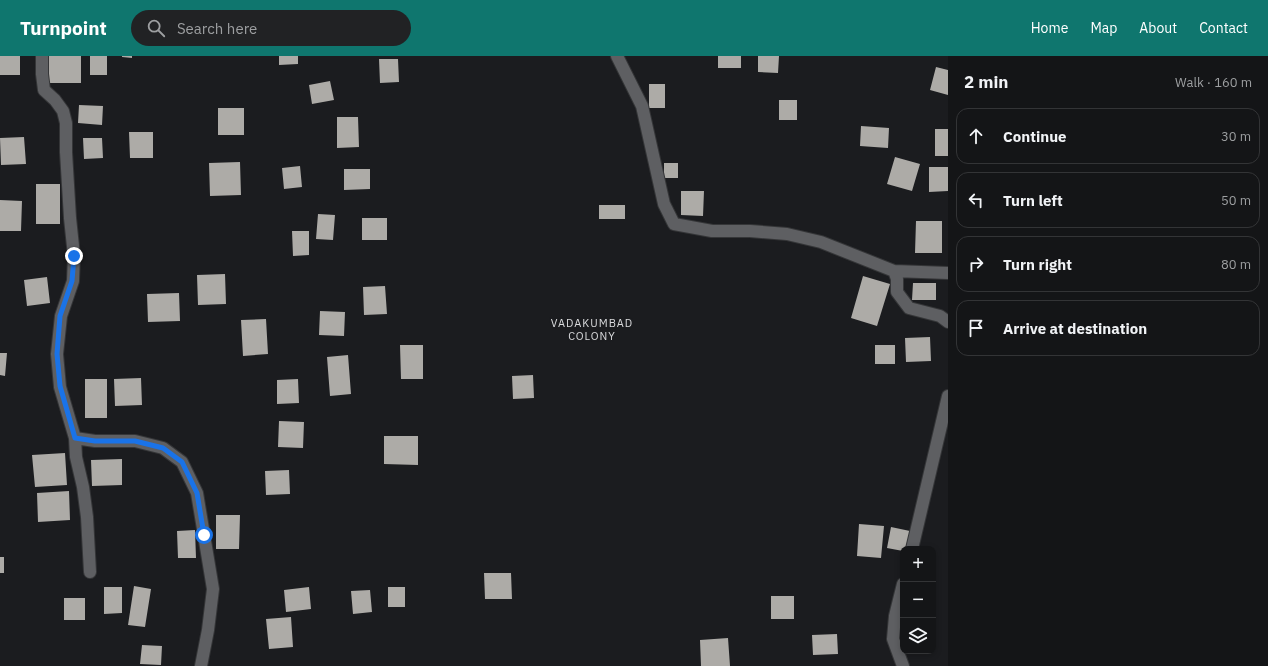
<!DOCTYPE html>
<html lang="en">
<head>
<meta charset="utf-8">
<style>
  :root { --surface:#141517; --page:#212224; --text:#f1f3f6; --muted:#9d9fa1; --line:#333436; --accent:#0f766e }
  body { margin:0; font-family:"IBM Plex Sans",sans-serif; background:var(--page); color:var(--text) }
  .controls { position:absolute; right:12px; bottom:12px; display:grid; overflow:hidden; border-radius:8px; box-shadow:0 2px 6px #0003 }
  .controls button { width:36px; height:36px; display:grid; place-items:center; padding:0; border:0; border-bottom:1px solid var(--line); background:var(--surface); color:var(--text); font:20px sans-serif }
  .stop { position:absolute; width:12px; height:12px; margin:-9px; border:3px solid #1a73e8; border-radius:50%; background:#fff }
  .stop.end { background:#1a73e8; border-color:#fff; box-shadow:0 1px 4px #0008 }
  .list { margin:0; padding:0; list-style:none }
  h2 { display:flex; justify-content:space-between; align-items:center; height:52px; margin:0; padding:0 16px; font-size:17px }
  h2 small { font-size:13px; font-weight:400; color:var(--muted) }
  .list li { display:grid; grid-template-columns:26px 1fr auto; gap:12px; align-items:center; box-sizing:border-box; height:56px; margin:0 8px 8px; padding:0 8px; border:1px solid var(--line); border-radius:12px }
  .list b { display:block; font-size:15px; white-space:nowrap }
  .list em { font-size:13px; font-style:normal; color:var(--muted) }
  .icon { flex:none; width:22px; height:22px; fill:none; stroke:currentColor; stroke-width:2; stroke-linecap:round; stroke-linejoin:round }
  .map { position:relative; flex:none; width:948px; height:610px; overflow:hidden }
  header { display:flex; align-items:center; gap:24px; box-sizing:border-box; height:56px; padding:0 20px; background:var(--accent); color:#fff }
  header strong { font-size:19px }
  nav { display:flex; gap:22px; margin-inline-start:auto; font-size:14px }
  .search { width:280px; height:36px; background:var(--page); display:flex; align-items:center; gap:10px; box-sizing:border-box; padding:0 14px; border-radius:22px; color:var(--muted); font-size:15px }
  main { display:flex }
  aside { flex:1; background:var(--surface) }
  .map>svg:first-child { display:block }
</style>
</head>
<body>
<header>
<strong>Turnpoint</strong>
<div class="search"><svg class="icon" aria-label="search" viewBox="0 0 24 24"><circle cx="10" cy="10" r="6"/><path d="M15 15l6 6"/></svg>Search here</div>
<nav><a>Home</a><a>Map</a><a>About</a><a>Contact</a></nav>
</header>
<main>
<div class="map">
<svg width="948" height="610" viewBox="0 0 948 610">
  <rect width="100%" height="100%" fill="#1b1c1f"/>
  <!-- building -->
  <path fill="#adaba7" d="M0 0H20V19H0Z
    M47 0H81V27H48Z
    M90 0H107V19H90Z
    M122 0H132V2L122 1Z
    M279 0H298V8L279 9Z
    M718 0H741V12H718Z
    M758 0H779L778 17 758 16Z
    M379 3H398L399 26 380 27Z
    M936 11 948 14V39L930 34Z
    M330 25 334 44 312 48 309 29Z
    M649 28H665V52H649Z
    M779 44H797V64H779Z
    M79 49 103 50 102 69 78 67Z
    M218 52H244V79H218Z
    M337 61H358L359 91 337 92Z
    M861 70 889 72 888 92 860 90Z
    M935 73H948V100H935Z
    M129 76H153V102H130Z
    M24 81 26 108 1 109 0 82Z
    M83 82H102L103 102 84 103Z
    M895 101 920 108 912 135 887 128Z
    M240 106 241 139 210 140 209 107Z
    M664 107H678V122H664Z
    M300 110 302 131 284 133 282 112Z
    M929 111H948V135L929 136Z
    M344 113H370V133L344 134Z
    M36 128H60V168H36Z
    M681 135H704L703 160 681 159Z
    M0 144 22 145 21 175H0Z
    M599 149H625V163H599Z
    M318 158 335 159 333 184 316 183Z
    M362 162H387V184H362Z
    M916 165H942V197H915Z
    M292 175H309V199L293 200Z
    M225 218 226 248 198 249 197 219Z
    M863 220 890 228 877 270 851 262Z
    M47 221 50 247 27 250 24 224Z
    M913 227H936V244H912Z
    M385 230 387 258 364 259 363 231Z
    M179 237 180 265 148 266 147 238Z
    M320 255 345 256 344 280 319 279Z
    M266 263 268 298 243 300 241 264Z
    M930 281 931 305 906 306 905 282Z
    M400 289H423V323H401Z
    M875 289H895V308H875Z
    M0 297H7L5 320 0 319Z
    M348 299 351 338 330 340 327 301Z
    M533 319 534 342 513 343 512 320Z
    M141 322 142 349 115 350 114 323Z
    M85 323H107V362H85Z
    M298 323 299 347 277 348V324Z
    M279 365 304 366 303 392 278 391Z
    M384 380H418V409L384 408Z
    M65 397 67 429 35 431 32 399Z
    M122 403V429L92 430 91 404Z
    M289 414 290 438 266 439 265 415Z
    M69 435 70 464 38 466 37 437Z
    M216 459H240L239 493H216Z
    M859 468 884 470 881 502 857 500Z
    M891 471 910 475 906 493H903V495L887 492Z
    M195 474 196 502H178L177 475Z
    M0 501H4V517H0Z
    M484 517H511L512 543H485Z
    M134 530 151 533 145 571 128 569Z
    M104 531H122V557L104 558Z
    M309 531 311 553 286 556 284 534Z
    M388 531H405V551H388Z
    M370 534 372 556 353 558 351 535Z
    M771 540H794V563H771Z
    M64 542H85V564H64Z
    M291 561 293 591 269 593 266 563Z
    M837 578 838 598 813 599 812 579Z
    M728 582 730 610H701L700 584Z
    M142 589 162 590 161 609 140 608Z"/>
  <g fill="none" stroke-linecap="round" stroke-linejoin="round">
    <defs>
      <path id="street" d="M42 0V18L44 34 55 44 63 55 66 67V96L70 162 74 200 73 225 61 260 57 298 60 331 75 382 95 385H135L163 392 182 406 197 437 213 533 208 574 201 610
        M617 0 642 50 664 148 674 168 712 175H750L787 178 821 186 894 215 897 223V236L909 252 940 260 948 266
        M894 215 948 217
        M75 382 76 401 83 431 87 461 90 516
        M912 493 948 340
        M903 610 893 583 895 560 903 528"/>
    </defs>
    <!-- street casing -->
    <use href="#street" stroke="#353638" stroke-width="14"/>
    <!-- street -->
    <use href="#street" stroke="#5e5f62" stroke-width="12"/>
  </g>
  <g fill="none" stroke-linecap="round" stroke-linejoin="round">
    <!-- route -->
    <path stroke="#1a73e8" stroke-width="5" d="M74 200 72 225 60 260 57 298 60 330 75 382 95 385H135L163 392 182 406 197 437 204 479"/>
  </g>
  <g text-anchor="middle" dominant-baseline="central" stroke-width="4" stroke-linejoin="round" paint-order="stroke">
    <!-- neighbourhood labels -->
    <g font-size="11" letter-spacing="1" fill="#dadbdd" stroke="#1b1c1f">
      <text x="592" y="267">VADAKUMBAD<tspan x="592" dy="13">COLONY</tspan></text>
    </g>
  </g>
</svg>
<div class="controls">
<button>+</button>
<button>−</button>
<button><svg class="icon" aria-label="layers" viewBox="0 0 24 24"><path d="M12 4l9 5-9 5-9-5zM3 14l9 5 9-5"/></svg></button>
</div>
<div class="stop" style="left:204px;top:479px"></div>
<div class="stop end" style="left:74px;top:200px"></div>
</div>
<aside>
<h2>2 min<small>Walk · 160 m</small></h2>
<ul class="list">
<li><svg class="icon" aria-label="ahead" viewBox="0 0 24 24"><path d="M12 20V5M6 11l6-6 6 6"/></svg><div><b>Continue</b></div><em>30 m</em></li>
<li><svg class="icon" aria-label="left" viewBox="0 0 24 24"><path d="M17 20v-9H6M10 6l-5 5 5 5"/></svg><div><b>Turn left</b></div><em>50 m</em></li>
<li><svg class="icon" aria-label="right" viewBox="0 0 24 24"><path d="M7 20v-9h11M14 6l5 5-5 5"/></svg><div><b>Turn right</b></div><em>80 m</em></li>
<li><svg class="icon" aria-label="arrive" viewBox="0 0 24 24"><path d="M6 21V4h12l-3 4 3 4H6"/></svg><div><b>Arrive at destination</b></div></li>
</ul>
</aside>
</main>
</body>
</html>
